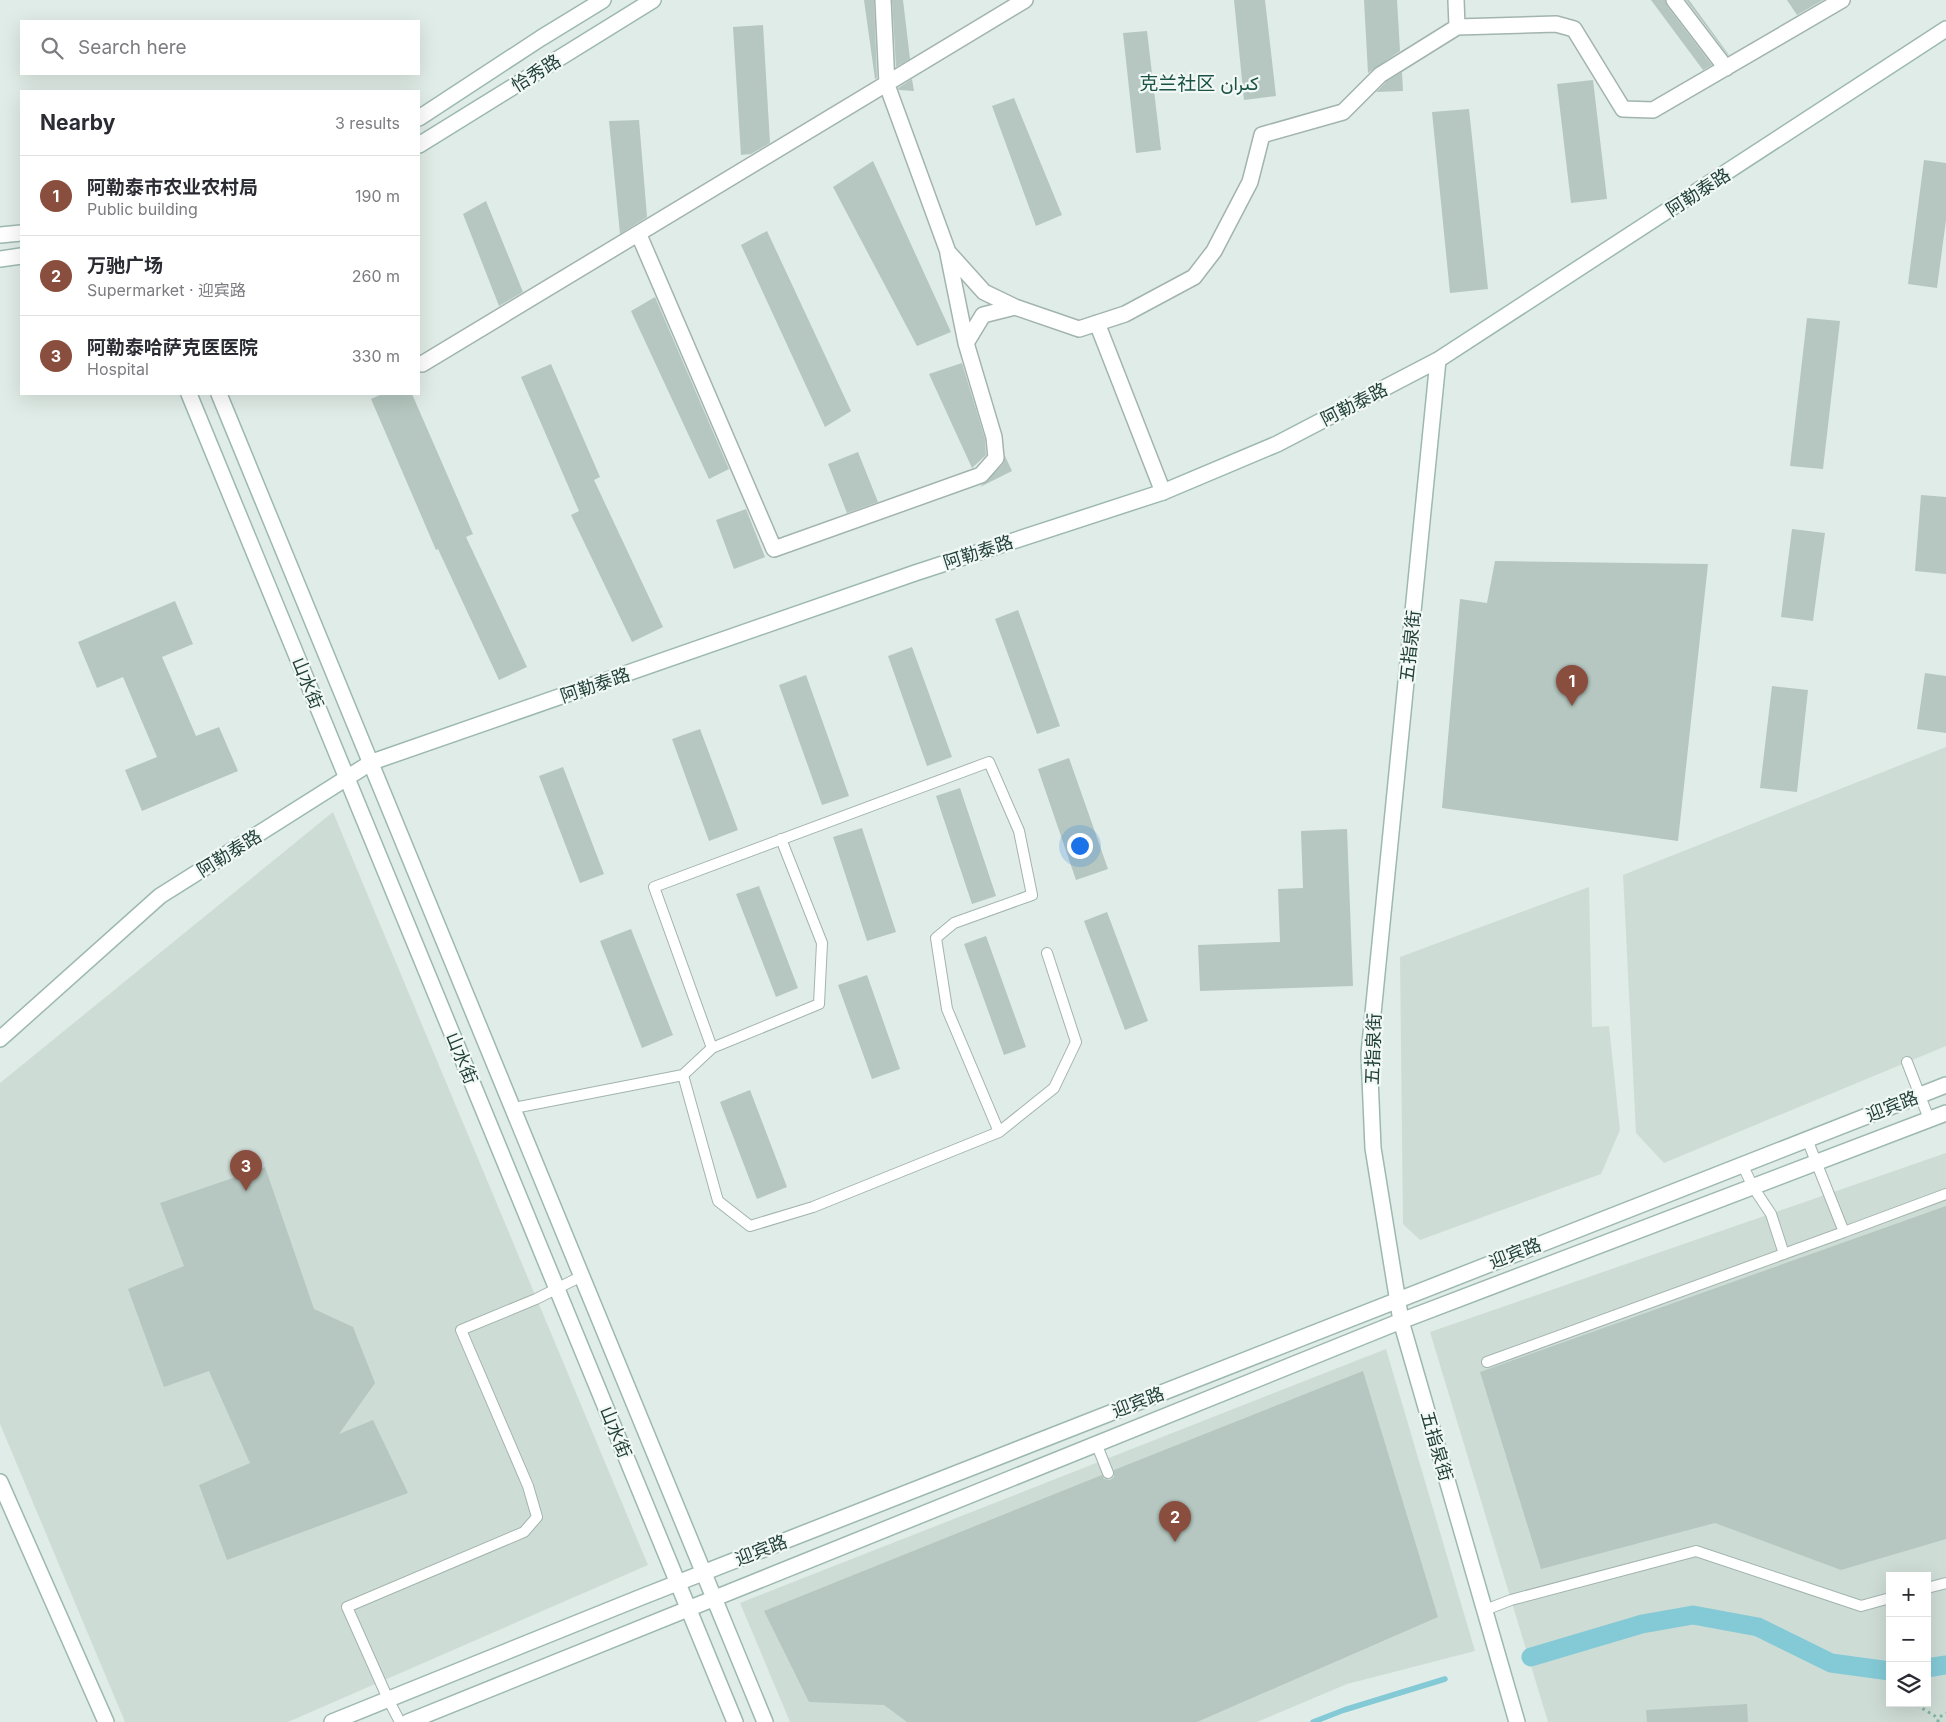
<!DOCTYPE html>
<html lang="en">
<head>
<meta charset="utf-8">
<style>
  :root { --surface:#fff; --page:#f7f7f7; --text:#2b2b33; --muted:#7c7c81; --line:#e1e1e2; --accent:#8a4e3f }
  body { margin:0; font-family:Inter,Vazirmatn,"Noto Sans SC",sans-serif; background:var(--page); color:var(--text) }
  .controls { position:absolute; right:15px; bottom:15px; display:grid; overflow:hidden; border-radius:0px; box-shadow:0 5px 20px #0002 }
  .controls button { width:45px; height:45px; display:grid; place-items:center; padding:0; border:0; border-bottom:1px solid var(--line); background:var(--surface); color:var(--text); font:25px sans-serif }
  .you { position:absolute; left:1079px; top:845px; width:18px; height:18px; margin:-12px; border:4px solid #fff; border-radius:50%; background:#1a73e8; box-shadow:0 0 0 8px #1a73e833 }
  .badge { display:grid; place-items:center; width:32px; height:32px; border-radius:50%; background:var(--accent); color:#fff; font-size:16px; font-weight:700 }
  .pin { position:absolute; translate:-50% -41px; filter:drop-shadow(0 1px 2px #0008) }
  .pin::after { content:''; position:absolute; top:26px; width:18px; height:15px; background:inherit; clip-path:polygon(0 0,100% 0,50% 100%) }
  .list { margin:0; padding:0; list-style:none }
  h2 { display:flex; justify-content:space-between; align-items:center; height:65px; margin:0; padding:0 20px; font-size:21px }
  h2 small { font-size:16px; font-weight:400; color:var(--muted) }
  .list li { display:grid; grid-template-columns:32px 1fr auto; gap:15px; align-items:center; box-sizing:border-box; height:80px; padding:0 20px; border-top:1px solid var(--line) }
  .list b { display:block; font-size:19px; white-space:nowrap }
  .list p { margin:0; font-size:16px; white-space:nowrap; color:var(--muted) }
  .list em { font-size:16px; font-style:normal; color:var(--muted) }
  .icon { flex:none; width:28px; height:28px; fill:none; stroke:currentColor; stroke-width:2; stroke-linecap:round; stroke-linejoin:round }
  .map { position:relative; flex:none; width:1946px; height:1722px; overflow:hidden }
  .search { position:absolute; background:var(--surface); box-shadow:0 5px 20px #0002; left:20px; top:20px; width:400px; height:55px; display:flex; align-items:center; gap:12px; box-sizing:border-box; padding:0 18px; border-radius:0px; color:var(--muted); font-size:19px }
  .panel { position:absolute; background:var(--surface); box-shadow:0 5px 20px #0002; left:20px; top:90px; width:400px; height:305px; border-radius:0px }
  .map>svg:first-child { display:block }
</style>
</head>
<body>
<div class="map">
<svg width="1946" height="1722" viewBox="0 0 1946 1722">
  <rect width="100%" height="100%" fill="#e0ece7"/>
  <!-- built -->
  <path fill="#cedcd6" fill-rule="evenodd" d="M1946 747V1046L1664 1163 1636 1133 1623 875Z
    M333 812 648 1565 288 1722H125L0 1424V1083Z
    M1589 887 1592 1027 1609 1026 1620 1130 1601 1174 1420 1240 1403 1224 1400 957Z
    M1946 1153V1722H1548L1430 1332ZM1890 1576H1927V1703H1890Z
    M1386 1349 1475 1651 1347 1684 1257 1722H790L740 1603Z"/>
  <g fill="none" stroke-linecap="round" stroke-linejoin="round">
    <!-- stream -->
    <path stroke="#83cad6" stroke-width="5.5" d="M1313 1722 1344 1710 1445 1679"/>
    <!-- canal -->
    <path stroke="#83cad6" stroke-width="19" d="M1531 1657 1642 1624 1693 1615 1758 1627 1831 1663 1890 1671
      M1927 1668 1946 1665"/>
  </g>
  <!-- building -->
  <path fill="#b5c7c0" d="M864 0H874L877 78 875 79Z
    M892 0H903L910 59 896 67Z
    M1234 0H1265L1276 96 1244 100Z
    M1364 0H1397L1400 51 1368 73Z
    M1651 0H1665L1667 6 1712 65 1703 70Z
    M1686 0H1689L1729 55H1728Z
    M1787 0H1823L1797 15Z
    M763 25 770 143 751 154 741 155 733 27Z
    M1147 31 1161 150 1136 153 1123 33Z
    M1402 72 1403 91 1376 92 1386 82Z
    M912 79 914 91 899 90 898 88Z
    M1593 80 1607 199 1571 203 1557 84Z
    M1014 98 1062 215 1036 226 992 106Z
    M1469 109 1488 289 1450 293 1432 112Z
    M639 120 647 217 620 234 609 121Z
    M1924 160 1946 163V220L1937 288 1908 284Z
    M873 161 951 332 917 346 833 187Z
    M486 201 523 292 499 306 463 214Z
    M767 231 851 411 825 427 741 245Z
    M655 297 729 469 709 479 631 311Z
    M1807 318 1840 321 1823 469 1790 466Z
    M962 363 985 439 986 455 972 468 929 374Z
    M551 364 600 477 594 480 663 627 632 642 571 515 579 511 521 377Z
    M382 394H412L473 534 466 537 527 667 499 680 438 549 436 550 371 399Z
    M858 452 878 502 847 513 828 464Z
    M1005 456 1012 471 980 487 1003 464Z
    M1921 495 1946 497V574L1915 571Z
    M746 509 765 557 734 569 716 520Z
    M1792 529 1825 533 1813 621 1781 617Z
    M1495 561 1708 564 1678 841 1442 808 1460 599 1487 603Z
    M175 601 193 644 162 657 196 736 219 727 238 771 142 811 125 770 157 757 123 677 97 688 78 642Z
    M1018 610 1060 726 1037 734 995 619Z
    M912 647 952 757 927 766 888 656Z
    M1925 673 1946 676V733L1917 729Z
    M806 675 849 796 822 805 779 685Z
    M1772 686 1808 690 1797 792 1760 788Z
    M700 729 738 830 709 841 672 739Z
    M1069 758 1108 869 1076 880 1038 769Z
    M563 767 604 874 580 883 539 776Z
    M960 788 996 896 972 904 936 796Z
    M862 828 896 932 867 941 833 837Z
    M1347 829 1353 986 1200 991 1198 945 1280 942 1278 889 1303 888 1301 831Z
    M759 886 798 988 776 997 736 894Z
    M1107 912 1148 1021 1125 1030 1084 921Z
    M631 929 673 1035 642 1048 600 941Z
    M986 936 1026 1047 1004 1055 964 944Z
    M867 975 900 1069 872 1079 838 985Z
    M750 1090 787 1187 757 1199 720 1102Z
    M265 1167 314 1309 353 1327 375 1383 339 1434 373 1420 408 1493 227 1560 199 1485 250 1463 209 1371 164 1387 128 1289 184 1266 160 1203Z
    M1946 1206V1539L1841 1570 1715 1523 1541 1569 1480 1372Z
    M1363 1371 1438 1617 1197 1722H907L884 1705 809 1702 764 1611 1102 1475 1104 1479 1110 1480 1114 1477V1470Z
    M1747 1704 1748 1722H1647L1646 1710Z"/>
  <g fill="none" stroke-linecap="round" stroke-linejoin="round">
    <defs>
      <path id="lane" d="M712 1048 819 1004 822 943 781 839
        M1907 1062 1929 1119
        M683 1075 718 1201 750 1226 813 1207 999 1132 1054 1088 1076 1042 1047 953
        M514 1108 683 1075 712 1048 654 887 989 762 1019 831 1032 895 954 923 936 938 947 1009 999 1132
        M1807 1139 1844 1232 1946 1194
        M1742 1164 1753 1187 1771 1214 1784 1254
        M1487 1362 1844 1232
        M1096 1443 1108 1473
        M1927 1588 1946 1583
        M1485 1610 1511 1600 1696 1551 1861 1606 1890 1598
        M400 1722 388 1699 347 1607 524 1532 537 1517 528 1486 461 1330 536 1299 582 1276"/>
      <path id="street" d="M883 0 887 85 948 252 984 292 1015 307 1079 329 1125 314 1194 277 1214 251 1250 182 1262 135 1343 112 1380 75 1457 27 1456 0
        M1674 0 1726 68
        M1457 27 1556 24 1574 29 1623 109 1653 110 1842 0
        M639 235 774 549 981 475 996 458 994 437 966 343 948 254
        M1097 323 1163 492
        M966 343 983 315 1015 307
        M422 364 1025 0"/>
      <path id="secondary" d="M419 118 541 38 603 0
        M419 145 653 0
        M0 235 21 233
        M0 259 21 256
        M1438 360 1369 1054 1373 1148 1401 1321 1517 1722
        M189 394 735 1722
        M219 394 765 1722
        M0 1039 160 896 372 762 915 573 1163 492 1277 444 1438 360 1946 29
        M0 1482 106 1722
        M332 1722 639 1598 1946 1085
        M408 1722 1401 1321 1946 1113"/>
    </defs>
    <!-- lane casing -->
    <use href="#lane" stroke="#a2b4ae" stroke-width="12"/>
    <!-- street casing -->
    <use href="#street" stroke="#a2b4ae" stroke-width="18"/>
    <!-- secondary casing -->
    <use href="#secondary" stroke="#9db9af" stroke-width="18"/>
    <!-- path -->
    <path stroke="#7eb2a2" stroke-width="3" stroke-dasharray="2.5 4" stroke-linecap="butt" d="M1917 1705 1938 1718
      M1938 1722V1718L1946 1713"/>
    <!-- lane -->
    <use href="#lane" stroke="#fff" stroke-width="10"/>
    <!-- street -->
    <use href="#street" stroke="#fff" stroke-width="15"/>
    <!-- secondary -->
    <use href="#secondary" stroke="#fff" stroke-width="15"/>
  </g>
  <g text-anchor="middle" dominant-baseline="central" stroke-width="4.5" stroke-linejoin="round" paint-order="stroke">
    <!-- street labels -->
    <g font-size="18" fill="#1f3e36" stroke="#f1f8f5">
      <text transform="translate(536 73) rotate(-32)">恰秀路</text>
      <text transform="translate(1698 192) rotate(-33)">阿勒泰路</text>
      <text transform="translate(1354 404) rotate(-27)">阿勒泰路</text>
      <text transform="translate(978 552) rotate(-18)">阿勒泰路</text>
      <text transform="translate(1410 646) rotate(-84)">五指泉街</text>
      <text transform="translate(308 683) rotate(68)">山水街</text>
      <text transform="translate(595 685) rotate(-19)">阿勒泰路</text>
      <text transform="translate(229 853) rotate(-32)">阿勒泰路</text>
      <text transform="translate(1373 1049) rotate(-88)">五指泉街</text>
      <text transform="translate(462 1058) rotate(68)">山水街</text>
      <text transform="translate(1892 1106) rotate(-21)">迎宾路</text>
      <text transform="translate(1515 1253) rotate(-21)">迎宾路</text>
      <text transform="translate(1138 1402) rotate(-21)">迎宾路</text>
      <text transform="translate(616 1432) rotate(68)">山水街</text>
      <text transform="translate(1437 1446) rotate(74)">五指泉街</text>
      <text transform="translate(761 1550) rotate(-21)">迎宾路</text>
    </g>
    <!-- neighbourhood labels -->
    <g font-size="19" fill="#1a5244" stroke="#f1f8f5">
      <text x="1199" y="83">克兰社区 كىران</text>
    </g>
  </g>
</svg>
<div class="controls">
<button>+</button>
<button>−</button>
<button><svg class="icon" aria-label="layers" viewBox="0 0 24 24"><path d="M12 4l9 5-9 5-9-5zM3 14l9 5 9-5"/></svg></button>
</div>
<div class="you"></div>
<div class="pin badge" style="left:1572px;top:706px">1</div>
<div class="pin badge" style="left:1175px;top:1542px">2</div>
<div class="pin badge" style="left:246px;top:1191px">3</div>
<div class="search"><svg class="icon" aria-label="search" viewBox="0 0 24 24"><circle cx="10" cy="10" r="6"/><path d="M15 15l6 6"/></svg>Search here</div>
<section class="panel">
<h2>Nearby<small>3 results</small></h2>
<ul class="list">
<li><span class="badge">1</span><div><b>阿勒泰市农业农村局</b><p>Public building</p></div><em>190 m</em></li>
<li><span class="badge">2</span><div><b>万驰广场</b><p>Supermarket · 迎宾路</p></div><em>260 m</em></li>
<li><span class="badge">3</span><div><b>阿勒泰哈萨克医医院</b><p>Hospital</p></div><em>330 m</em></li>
</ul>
</section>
</div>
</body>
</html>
